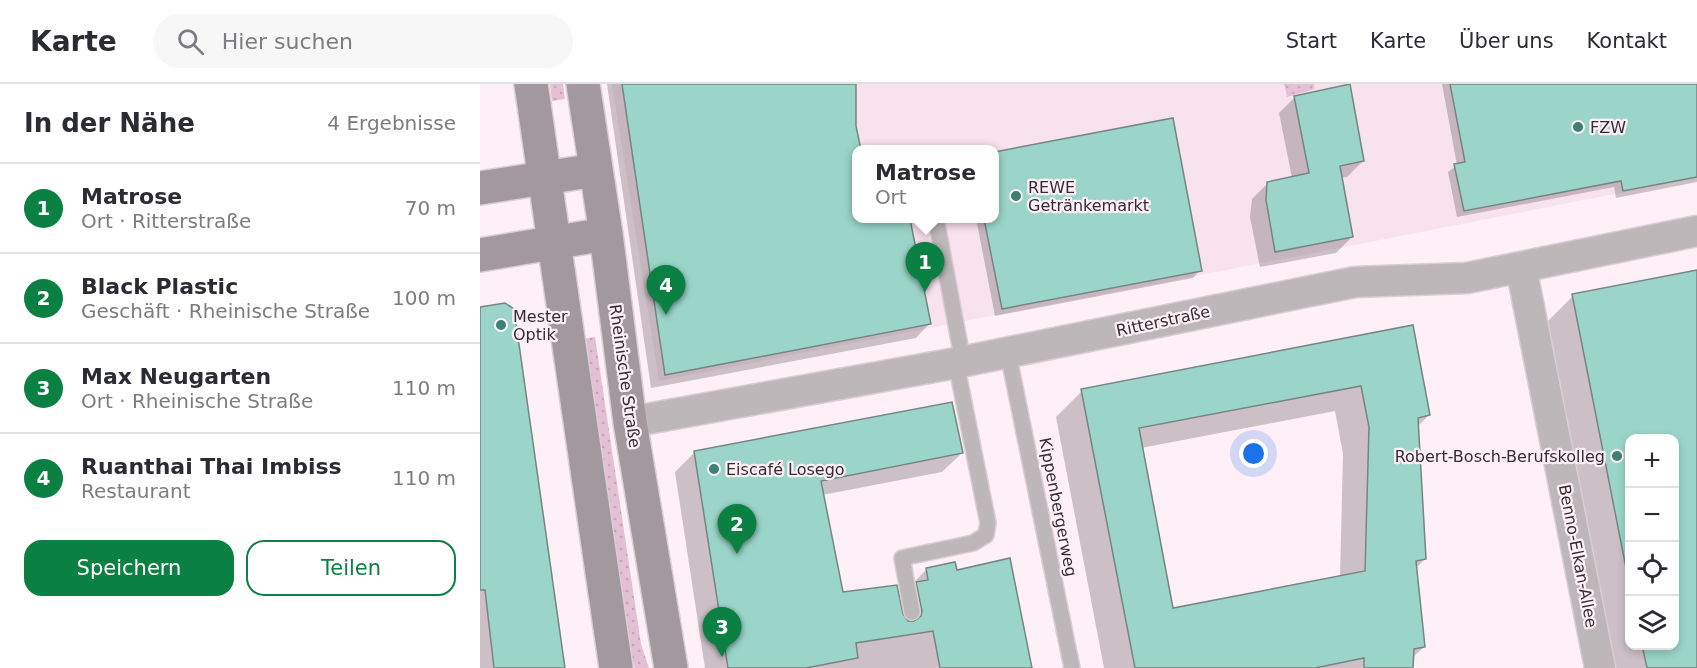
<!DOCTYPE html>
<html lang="de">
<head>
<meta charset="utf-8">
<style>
  :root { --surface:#fff; --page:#f7f7f7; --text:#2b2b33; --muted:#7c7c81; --line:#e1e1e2; --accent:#0b8043 }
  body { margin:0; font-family:"DejaVu Sans",sans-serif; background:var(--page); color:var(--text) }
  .controls { position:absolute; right:18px; bottom:18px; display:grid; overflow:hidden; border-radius:12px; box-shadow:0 3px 9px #0003 }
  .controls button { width:54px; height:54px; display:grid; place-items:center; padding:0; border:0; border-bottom:2px solid var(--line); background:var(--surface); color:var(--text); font:30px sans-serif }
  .you { position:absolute; left:774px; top:370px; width:21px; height:21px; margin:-15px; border:4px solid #fff; border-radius:50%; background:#1a73e8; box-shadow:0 0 0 9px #1a73e833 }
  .badge { display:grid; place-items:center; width:39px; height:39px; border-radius:50%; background:var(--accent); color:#fff; font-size:20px; font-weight:700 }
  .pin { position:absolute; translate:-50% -50px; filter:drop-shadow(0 2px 3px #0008) }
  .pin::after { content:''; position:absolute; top:32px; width:21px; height:18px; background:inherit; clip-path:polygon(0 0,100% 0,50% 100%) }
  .popup { position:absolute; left:372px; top:61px; width:147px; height:78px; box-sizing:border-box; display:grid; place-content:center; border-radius:12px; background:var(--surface); filter:drop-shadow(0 2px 4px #0005); font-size:20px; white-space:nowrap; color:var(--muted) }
  .popup b { font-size:22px; color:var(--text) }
  .popup::after { content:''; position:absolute; left:50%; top:100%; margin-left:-12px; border:12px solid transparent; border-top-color:var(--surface) }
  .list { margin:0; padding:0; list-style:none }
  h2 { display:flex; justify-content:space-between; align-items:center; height:78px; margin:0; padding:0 24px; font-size:26px }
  h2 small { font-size:20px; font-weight:400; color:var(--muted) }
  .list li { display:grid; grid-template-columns:39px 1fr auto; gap:18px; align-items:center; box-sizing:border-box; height:90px; padding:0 24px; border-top:2px solid var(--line) }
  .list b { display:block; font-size:22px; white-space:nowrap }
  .list p { margin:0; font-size:20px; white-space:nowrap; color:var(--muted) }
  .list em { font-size:20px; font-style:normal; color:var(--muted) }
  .actions { display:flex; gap:12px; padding:18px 24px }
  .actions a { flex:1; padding:14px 0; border:2px solid var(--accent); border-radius:18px; text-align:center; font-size:21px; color:var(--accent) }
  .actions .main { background:var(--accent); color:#fff }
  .icon { flex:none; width:33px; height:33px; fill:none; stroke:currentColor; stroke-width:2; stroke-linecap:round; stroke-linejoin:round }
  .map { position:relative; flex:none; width:1217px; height:584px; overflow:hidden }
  header { display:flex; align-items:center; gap:36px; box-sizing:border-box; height:84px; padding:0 30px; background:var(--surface); border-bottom:2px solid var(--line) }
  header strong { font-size:28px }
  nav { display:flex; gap:33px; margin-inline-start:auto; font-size:21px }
  .search { width:420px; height:54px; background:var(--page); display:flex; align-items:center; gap:15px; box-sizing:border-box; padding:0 21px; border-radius:33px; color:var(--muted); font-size:22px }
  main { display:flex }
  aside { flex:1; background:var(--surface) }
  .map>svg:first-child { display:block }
</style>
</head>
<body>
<header>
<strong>Karte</strong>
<div class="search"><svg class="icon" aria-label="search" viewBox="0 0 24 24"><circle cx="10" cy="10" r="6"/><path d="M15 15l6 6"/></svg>Hier suchen</div>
<nav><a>Start</a><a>Karte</a><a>Über uns</a><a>Kontakt</a></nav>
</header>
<main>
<aside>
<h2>In der Nähe<small>4 Ergebnisse</small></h2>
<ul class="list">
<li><span class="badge">1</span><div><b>Matrose</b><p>Ort · Ritterstraße</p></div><em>70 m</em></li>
<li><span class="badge">2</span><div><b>Black Plastic</b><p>Geschäft · Rheinische Straße</p></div><em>100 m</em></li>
<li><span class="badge">3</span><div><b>Max Neugarten</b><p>Ort · Rheinische Straße</p></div><em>110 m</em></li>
<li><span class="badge">4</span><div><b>Ruanthai Thai Imbiss</b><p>Restaurant</p></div><em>110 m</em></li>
</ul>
<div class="actions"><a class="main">Speichern</a><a>Teilen</a></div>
</aside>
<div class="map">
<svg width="1217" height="584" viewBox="0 0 1217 584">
  <defs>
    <pattern id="grass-dots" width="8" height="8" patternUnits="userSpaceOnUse" patternTransform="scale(1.5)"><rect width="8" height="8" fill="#e4c0d4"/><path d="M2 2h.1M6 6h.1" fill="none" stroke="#c4a5b6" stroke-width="1.8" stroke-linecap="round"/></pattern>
  </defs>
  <rect width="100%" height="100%" fill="#fff0f8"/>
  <!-- built -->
  <path fill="#f8e2ee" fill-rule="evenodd" d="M132 0H804L806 12 835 5 834 0H1217V94L179 297ZM376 65H514V134H376Z"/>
  <!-- grass -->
  <path fill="url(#grass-dots)" d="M70 0H83L85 15 72 17Z
    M804 0H834L835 5 807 13Z
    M115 253 161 560 169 584H155L151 574 102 255Z"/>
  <!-- shadow -->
  <path fill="#0003" fill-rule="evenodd" d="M127 0H375L376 134H426L434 178 449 240 436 254 171 304Z
    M962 0H1214L1217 15V98L1136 114 1134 103 977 133 968 88 977 81Z
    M815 13 883 77 867 93 860 94 872 153 856 169 780 183 770 133 772 115 788 99 812 94 799 29Z
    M514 70 720 186 713 194 515 232 496 134H514Z
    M1217 187V584H1136L1067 238 1093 212ZM1150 354H1194V562H1150Z
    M0 224 84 584H0Z
    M931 243 949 331 937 343 945 475 935 485 944 563 932 574V584H624L576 333 602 307ZM855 327 863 370 860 493 692 526 661 364Z
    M215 368 482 369 462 388 342 411 362 510 419 518 428 508 427 505 446 486 551 584H225L195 388Z"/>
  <!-- building -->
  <path fill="#9bd5c9" stroke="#758581" stroke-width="1.5" fill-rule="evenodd" d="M142 0H376V42L381 66H376V135H430L451 240 185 291Z
    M870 0 884 77 860 82 873 153 795 168 786 116 787 98 829 89 814 12Z
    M970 0H1217V93L1143 107 1141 97 984 127 974 80 985 78Z
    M693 34 722 187 522 225 504 135H514V68Z
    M1217 186V584H1167L1162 561H1194V354H1149V499L1092 210Z
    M25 219 34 225 85 584H14L5 506H0V223Z
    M933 241 950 331 938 334 946 475 936 477 945 563 934 565 933 584H884V574L835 584H655L601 305ZM881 302 889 343 885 487 693 524 659 344Z
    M472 318 483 369 341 397 363 508 417 501 423 530 428 537H434L441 532 442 527 436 498 448 496 446 484 475 478 477 486 530 474 552 584H460L453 547 376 559 378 574 326 584H248L214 367Z"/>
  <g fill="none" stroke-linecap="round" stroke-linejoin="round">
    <defs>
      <path id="lane" d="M456 134 483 278
        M528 269 592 584
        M432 528 422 474 493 459 506 451 508 439 476 279"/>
      <path id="street" d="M1041 183 1120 584
        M150 338 476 279 875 198 987 194 1217 147"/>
      <path id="secondary" d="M51 0 136 584
        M103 0 126 150 150 338 191 584
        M0 104 116 86
        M0 171 126 150"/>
    </defs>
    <!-- lane casing -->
    <use href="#lane" stroke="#dacdd4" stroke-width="18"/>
    <!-- street casing -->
    <use href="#street" stroke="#dacdd4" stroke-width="33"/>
    <!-- secondary casing -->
    <use href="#secondary" stroke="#dacdd4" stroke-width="36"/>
    <!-- lane -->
    <use href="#lane" stroke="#bdb7ba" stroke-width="15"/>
    <!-- street -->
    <use href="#street" stroke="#bdb7ba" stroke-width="30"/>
    <!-- secondary -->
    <use href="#secondary" stroke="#a2989d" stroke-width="33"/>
  </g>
  <!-- markers -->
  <g fill="#3d8175" stroke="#fff0f8" stroke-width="2">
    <circle cx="1098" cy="43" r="6"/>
    <circle cx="536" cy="112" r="6"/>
    <circle cx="21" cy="241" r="6"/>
    <circle cx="1137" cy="372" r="6"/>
    <circle cx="234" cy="385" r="6"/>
  </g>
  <g text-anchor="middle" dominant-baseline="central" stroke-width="4.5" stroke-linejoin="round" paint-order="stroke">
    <!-- poi labels -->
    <g font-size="16" fill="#332d30" stroke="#fff0f8" text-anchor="start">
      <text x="1110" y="43">FZW</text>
      <text x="548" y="103">REWE<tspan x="548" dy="18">Getränkemarkt</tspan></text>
      <text x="33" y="232">Mester<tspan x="33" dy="18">Optik</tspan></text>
      <text x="1125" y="372" text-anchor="end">Robert-Bosch-Berufskolleg</text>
      <text x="246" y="385">Eiscafé Losego</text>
    </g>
    <!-- street labels -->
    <g font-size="16" fill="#332d30" stroke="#fff0f8">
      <text transform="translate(683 237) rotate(-12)">Ritterstraße</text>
      <text transform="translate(145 292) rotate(82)">Rheinische Straße</text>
      <text transform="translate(578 423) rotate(79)">Kippenbergerweg</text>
      <text transform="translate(1098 472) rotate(79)">Benno-Elkan-Allee</text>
    </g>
  </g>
</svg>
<div class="controls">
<button>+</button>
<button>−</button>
<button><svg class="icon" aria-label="locate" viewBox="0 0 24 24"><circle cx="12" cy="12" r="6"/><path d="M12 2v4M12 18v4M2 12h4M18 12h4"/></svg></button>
<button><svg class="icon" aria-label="layers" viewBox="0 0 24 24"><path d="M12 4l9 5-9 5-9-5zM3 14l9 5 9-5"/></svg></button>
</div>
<div class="you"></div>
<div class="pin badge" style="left:445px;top:208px">1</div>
<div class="popup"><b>Matrose</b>Ort</div>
<div class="pin badge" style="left:257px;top:470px">2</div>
<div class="pin badge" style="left:242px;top:573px">3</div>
<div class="pin badge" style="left:186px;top:231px">4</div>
</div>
</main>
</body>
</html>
